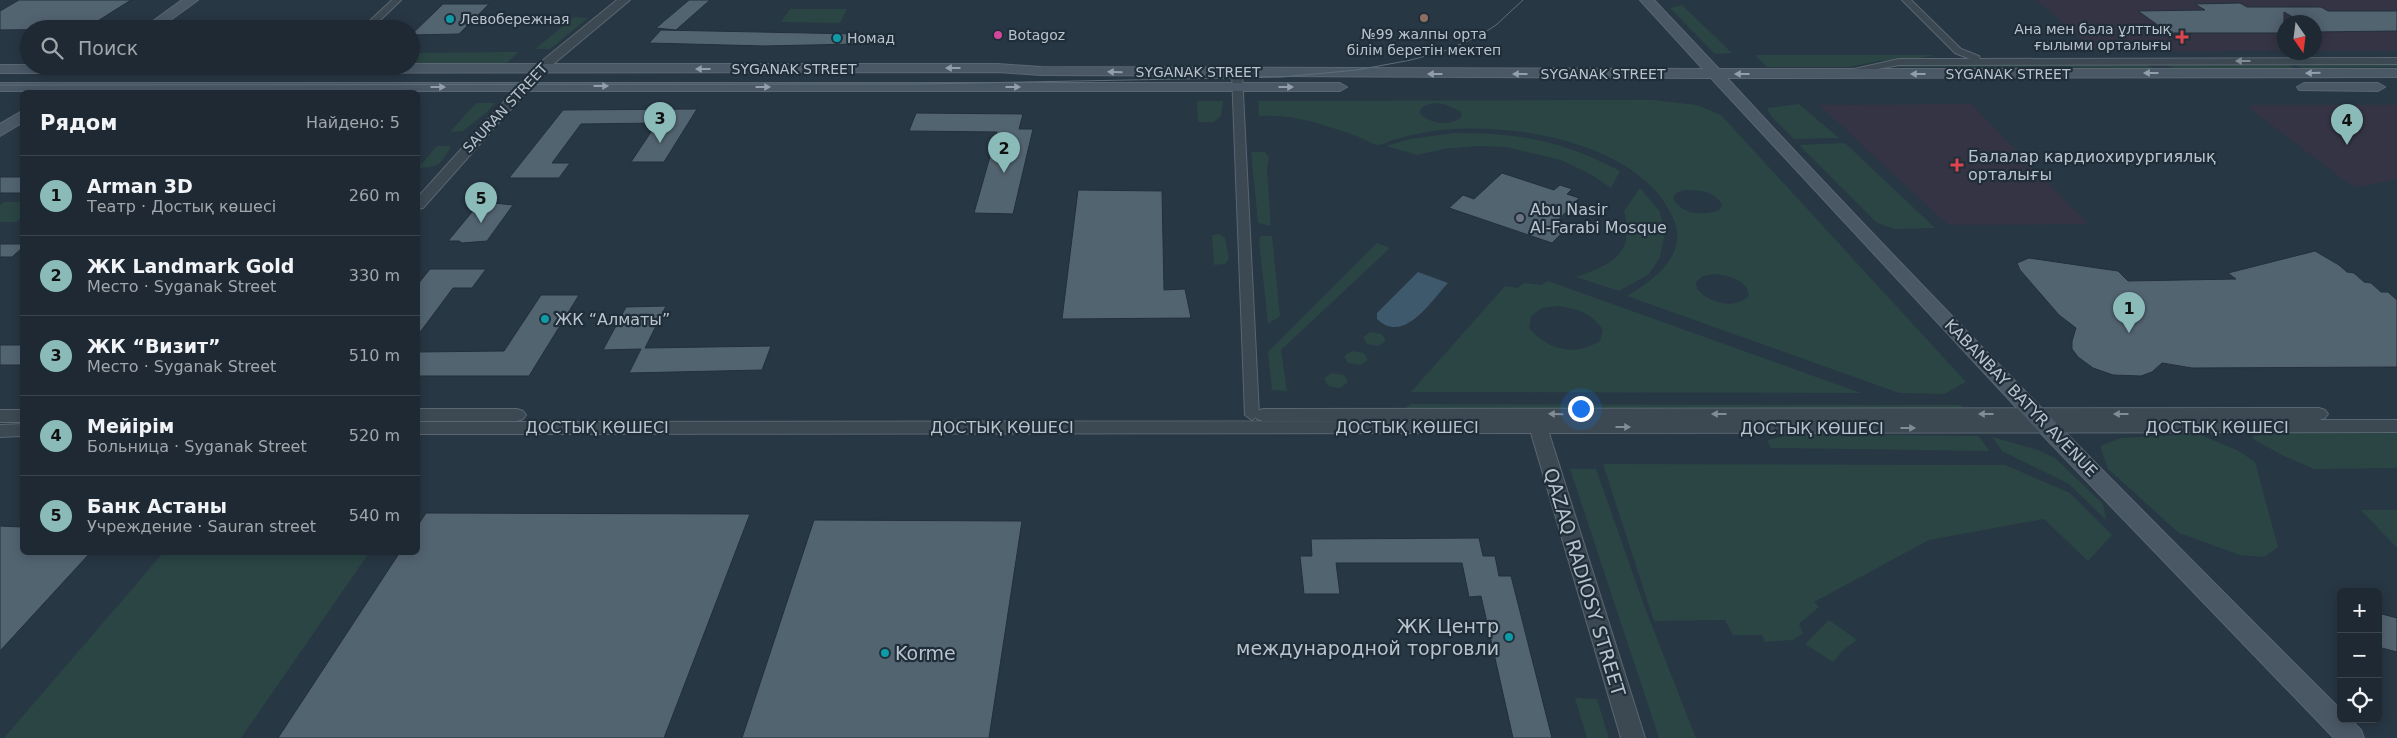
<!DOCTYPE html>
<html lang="ru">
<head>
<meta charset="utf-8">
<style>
  :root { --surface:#1e2933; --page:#26313b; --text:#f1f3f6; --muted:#a1a6ac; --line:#3c454e; --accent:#8bbbb9 }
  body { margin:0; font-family:"DejaVu Sans",sans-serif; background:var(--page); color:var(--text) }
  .controls { position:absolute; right:15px; bottom:15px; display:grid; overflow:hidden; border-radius:8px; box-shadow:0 2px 12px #0003 }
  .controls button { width:45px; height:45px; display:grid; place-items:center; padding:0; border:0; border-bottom:1px solid var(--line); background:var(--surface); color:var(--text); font:25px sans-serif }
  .compass { position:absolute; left:2277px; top:15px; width:45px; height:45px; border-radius:50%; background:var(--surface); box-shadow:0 2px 12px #0003; rotate:166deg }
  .you { position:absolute; left:1580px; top:408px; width:18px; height:18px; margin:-12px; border:4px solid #fff; border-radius:50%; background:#1a73e8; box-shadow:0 0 0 8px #1a73e833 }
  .badge { display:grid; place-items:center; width:32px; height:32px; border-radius:50%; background:var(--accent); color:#111; font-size:16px; font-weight:700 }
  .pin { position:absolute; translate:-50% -41px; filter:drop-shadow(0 1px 2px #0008) }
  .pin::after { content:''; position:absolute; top:26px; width:18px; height:15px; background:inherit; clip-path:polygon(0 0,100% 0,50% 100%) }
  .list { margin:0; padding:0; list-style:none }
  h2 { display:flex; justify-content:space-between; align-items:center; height:65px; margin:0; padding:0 20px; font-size:21px }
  h2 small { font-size:16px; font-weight:400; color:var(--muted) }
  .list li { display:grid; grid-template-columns:32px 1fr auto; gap:15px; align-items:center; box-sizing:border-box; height:80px; padding:0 20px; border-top:1px solid var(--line) }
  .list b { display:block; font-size:19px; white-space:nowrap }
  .list p { margin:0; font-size:16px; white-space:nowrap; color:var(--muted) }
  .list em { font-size:16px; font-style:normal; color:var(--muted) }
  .icon { flex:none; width:28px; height:28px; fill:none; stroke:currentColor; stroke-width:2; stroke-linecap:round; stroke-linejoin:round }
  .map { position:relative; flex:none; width:2397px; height:738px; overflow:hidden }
  .search { position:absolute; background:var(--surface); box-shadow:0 2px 12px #0003; left:20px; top:20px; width:400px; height:55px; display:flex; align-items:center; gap:12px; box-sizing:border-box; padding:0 18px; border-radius:28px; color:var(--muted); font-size:19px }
  .panel { position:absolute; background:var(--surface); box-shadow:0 2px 12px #0003; left:20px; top:90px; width:400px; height:465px; border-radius:8px }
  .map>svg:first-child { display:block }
</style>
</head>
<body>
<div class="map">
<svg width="2397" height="738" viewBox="0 0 2397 738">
  <rect width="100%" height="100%" fill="#283744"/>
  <!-- medical -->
  <path fill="#343444" d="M2036 0H2397V51H2315L2314 22H2284V51L2098 52Z
    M1971 104 2088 224 1948 225 1819 105Z
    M2249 105H2397V179L2360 187 2349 184 2252 110Z"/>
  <!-- green -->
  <path fill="#2a4544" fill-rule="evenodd" d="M1682 5 1732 53 1715 54 1670 8Z
    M790 9H847L840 23 781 22Z
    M574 17 588 18 550 49H535Z
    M518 52 505 65H411V53Z
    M1755 55H1934L1921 58 1878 61 1850 67H1767Z
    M1909 63H2141L2154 68 1892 67Z
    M2294 63 2397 64V67L2301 68Z
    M2162 64H2288L2295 69H2176Z
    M1653 100 1697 105 1721 115 1966 382 1944 394 1899 393 1627 296C1653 280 1688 256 1674 220 1643 143 1514 122 1441 130 1425 132 1409 135 1393 140 1389 141 1383 145 1379 145 1371 144 1362 138 1354 135 1321 124 1295 114 1259 116L1258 101ZM1433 103 1444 104 1460 111 1462 116C1451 127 1433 124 1421 115L1420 110 1424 106ZM1685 190C1699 190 1715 191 1722 205L1719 210C1703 216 1681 215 1673 198L1676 193ZM1714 274C1729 276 1747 279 1749 296 1733 310 1710 303 1697 289L1696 282 1703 276Z
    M1197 101H1223L1221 116 1214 122H1198Z
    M476 103H495L487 112 463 131 450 132Z
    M1799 104 1839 138 1794 139 1771 116 1767 108Z
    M1454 133C1519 133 1562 140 1620 171L1611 188 1592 175 1561 160 1506 147 1478 146 1444 149 1417 155 1386 146 1410 139Z
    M1845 143 1935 228 1895 229 1877 223 1799 145Z
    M437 146H451C441 164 440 167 418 168Z
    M1251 152H1265L1269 157 1267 170 1271 226 1258 223Z
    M1640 188 1660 212 1665 233 1660 257 1649 274 1619 291 1576 277C1611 265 1636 254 1624 211Z
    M4 202H22V217L16 222H0V205Z
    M1220 234 1225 238 1229 259 1225 264 1214 265 1212 235Z
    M1261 236H1272L1280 316 1268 324 1259 240Z
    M1377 243 1390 248 1281 350 1287 391 1272 390 1268 352Z
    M1548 281 1861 393 1411 392 1505 286 1518 288 1524 283 1541 285ZM1559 306C1580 310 1590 312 1603 330L1600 341C1574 357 1548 350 1529 328L1531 316 1542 308Z
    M1370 332 1382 334 1386 341 1378 346 1367 344 1363 337Z
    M1352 351 1364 353 1368 360 1360 365 1348 363 1344 356Z
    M1332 373 1344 375 1348 382 1340 388 1328 386 1324 378Z
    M1411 404 1961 405 1964 409 1594 411 1404 409Z
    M2253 432 2397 433V468L2314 469 2282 455 2253 439Z
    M1792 434 1979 436 1989 451 1771 448 1767 440Z
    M2198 434 2237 450 2255 462 2278 547 2264 557 2240 555 2179 533 2108 469 2100 446 2121 438Z
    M1992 437 2038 450 2055 458 2103 504 2106 520 2069 484 2002 451Z
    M1603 464 2005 465 2070 493 2112 535 2088 561 2044 519 1929 540 1814 602 1819 607 1799 624 1803 633 1793 640 1765 642 1762 635H1733L1725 620 1654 621Z
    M1570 469H1596L1645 608 1696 738H1659Z
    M2361 510H2397V548Z
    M163 553H369L241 738H4Z
    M1829 620 1857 640 1844 649 1833 662 1805 644Z
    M1575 698 1597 699 1609 738H1587Z"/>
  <!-- water -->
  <path fill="#3e586c" d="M1418 272 1448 283C1431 301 1404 345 1377 319V313Z"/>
  <!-- building -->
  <path fill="#536471" stroke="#23303b" d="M19 0H131L85 29 0 30V11Z
    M689 0H710L676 30 656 28Z
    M2240 3 2247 7H2321L2328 11H2397V31L2314 32V22H2301L2284 12V33H2169L2138 11 2205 10 2195 4Z
    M443 4H489L459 34 411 35Z
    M661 30 856 34V44L764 46 649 43Z
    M697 109 664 162H631L657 123 581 124 552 163H570L559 178H509L563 110Z
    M916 113 1023 114 1019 129H1033L1013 214 974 213 997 132 909 131Z
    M1502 173 1554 190 1560 185 1572 189 1567 194 1579 198 1553 226 1565 230 1552 243 1449 208 1463 195 1474 199Z
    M0 177H22V193H0Z
    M1078 190 1162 191 1164 290 1185 289 1191 318 1062 319Z
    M494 203 513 205 487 241 462 243 459 241H448L477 206H487Z
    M0 244H22V248L12 257H0Z
    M2315 251 2339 265 2347 272 2354 273 2364 282 2371 283 2381 292H2388L2397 300V367L2192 368 2162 363 2152 372 2141 376 2113 375 2093 368 2078 357 2072 349V341L2076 328 2059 315 2020 270 2017 263 2029 258 2118 271 2128 281 2236 279 2228 273Z
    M430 269H486L472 288H453L418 335V284Z
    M541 295H579L529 376H418V352L504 351Z
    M666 306 645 348 771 346 762 370 629 373 641 349 603 350 626 307Z
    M0 345H22V365H0Z
    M426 513 750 514 664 738H278L400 552H418V525Z
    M814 520 1022 521 989 738H742Z
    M0 526 22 527V552H91L0 651Z
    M1479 538 1483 556H1495L1499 576H1511L1552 738H1513L1481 596 1469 597 1462 563H1336L1340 594H1304L1300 556H1312L1311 539Z
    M2378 613 2397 618V652L2378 647Z"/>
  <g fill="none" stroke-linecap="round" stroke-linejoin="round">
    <defs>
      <path id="minor" d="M392 0H401L371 29H361Z
        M1902 0H1911L1961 49 1979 56 1980 59 2397 58V64L1899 65 1845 75V71L1899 59H1970L1955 53Z
        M1237 70 1242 73 1259 415 1252 420 1245 415 1232 73Z"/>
      <path id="tertiary" d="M617 0H630L545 71 423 208 418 209V197L537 65Z
        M2319 408 2325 410 2328 414 2325 418 2319 420H2397V432L1549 433 1645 738H1621L1531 433 418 434V422L1527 421H1263L1257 419 1254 415 1257 411 1263 409Z
        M418 409H517L523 411 526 415 523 419 517 421H418Z
        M0 410H22V422H0Z
        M22 424V436L0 437V425Z"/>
      <path id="secondary" d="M182 0H198L158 29H142Z
        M1640 0H1654L1719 69H2397V77L1727 78C1926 294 2133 502 2341 710V719H2350L2361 730 2364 738H2334L2028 420 1711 78 1041 75 998 72 0 73V65L411 66V64H998L1041 67 1703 69Z
        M0 83H1340L1347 87 1340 91H0Z
        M2304 83H2378L2385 87 2378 91 2299 90 2297 87Z
        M22 111V123L0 136V124Z"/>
    </defs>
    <!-- minor casing -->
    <use href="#minor" stroke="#5a6671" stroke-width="2"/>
    <!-- tertiary casing -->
    <use href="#tertiary" stroke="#5a6671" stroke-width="2"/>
    <!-- secondary casing -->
    <use href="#secondary" stroke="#5a6671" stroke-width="2"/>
    <!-- minor -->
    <use href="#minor" fill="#3c4953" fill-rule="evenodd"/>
    <!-- tertiary -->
    <use href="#tertiary" fill="#3c4953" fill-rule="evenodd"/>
    <!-- secondary -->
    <use href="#secondary" fill="#4a5866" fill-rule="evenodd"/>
    <!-- tram -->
    <path stroke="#5e6d7a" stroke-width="1" d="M0 85 923 84 1282 77 1357 70 1411 60 1447 50 1481 35 1496 25 1523 0"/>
  </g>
  <!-- one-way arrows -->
  <defs><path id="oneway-solid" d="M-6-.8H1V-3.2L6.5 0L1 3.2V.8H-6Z" transform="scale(1.25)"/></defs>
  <g fill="#818c96">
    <use href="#oneway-solid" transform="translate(2243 61) rotate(180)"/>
    <use href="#oneway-solid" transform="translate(1556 414) rotate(-179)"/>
    <use href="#oneway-solid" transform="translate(1719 414) rotate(180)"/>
    <use href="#oneway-solid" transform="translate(1986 414) rotate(-180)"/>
    <use href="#oneway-solid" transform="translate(2121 414) rotate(180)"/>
    <use href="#oneway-solid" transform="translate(1623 427)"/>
    <use href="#oneway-solid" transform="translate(1908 428)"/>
  </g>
  <g fill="#929ea9">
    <use href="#oneway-solid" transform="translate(953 68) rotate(180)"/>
    <use href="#oneway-solid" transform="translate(703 69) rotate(180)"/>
    <use href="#oneway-solid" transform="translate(1115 72) rotate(-179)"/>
    <use href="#oneway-solid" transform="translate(2151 73) rotate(180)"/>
    <use href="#oneway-solid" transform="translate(2313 73) rotate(179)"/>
    <use href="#oneway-solid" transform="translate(1435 74) rotate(-180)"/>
    <use href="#oneway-solid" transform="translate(1520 74) rotate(180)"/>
    <use href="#oneway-solid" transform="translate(1742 74) rotate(180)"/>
    <use href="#oneway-solid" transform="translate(1918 74) rotate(180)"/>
    <use href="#oneway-solid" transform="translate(601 86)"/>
    <use href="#oneway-solid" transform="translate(438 87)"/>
    <use href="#oneway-solid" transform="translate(763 87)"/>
    <use href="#oneway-solid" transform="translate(1013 87)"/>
    <use href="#oneway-solid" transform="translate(1286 87)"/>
  </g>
  <!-- markers -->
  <circle fill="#8d6e63" stroke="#202e39" stroke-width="2" cx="1424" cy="18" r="5"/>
  <g fill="#0f9aa8" stroke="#202e39" stroke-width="2">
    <circle cx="450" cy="19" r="5"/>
    <circle cx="837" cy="38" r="5"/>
    <circle cx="545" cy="319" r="5"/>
    <circle cx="1509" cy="637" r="5"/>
    <circle cx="885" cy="653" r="5"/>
  </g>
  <circle fill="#d1479c" stroke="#202e39" stroke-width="2" cx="998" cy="35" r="5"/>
  <g fill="#e0444e" stroke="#202e39" stroke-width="2">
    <path d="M2179.5 29.5h5v5h5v5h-5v5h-5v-5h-5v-5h5z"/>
    <path d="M1954.5 157.5h5v5h5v5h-5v5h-5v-5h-5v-5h5z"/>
  </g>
  <circle fill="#6b7280" stroke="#202e39" stroke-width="2" cx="1520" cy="218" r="5"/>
  <g text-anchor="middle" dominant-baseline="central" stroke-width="4.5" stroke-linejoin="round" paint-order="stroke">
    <!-- far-poi labels -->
    <g font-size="14" fill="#b9c3cd" stroke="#202e39" text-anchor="start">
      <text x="460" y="19">Левобережная</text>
      <text x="2171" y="29" text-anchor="end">Ана мен бала ұлттық<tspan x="2171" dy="16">ғылыми орталығы</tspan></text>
      <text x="1424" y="34" text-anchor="middle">№99 жалпы орта<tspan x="1424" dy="16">білім беретін мектеп</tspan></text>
      <text x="1008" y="35">Botagoz</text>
      <text x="847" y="38">Номад</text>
    </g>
    <!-- far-street labels -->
    <g font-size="14" fill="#b9c3cd" stroke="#202e39">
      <text x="794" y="69">SYGANAK STREET</text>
      <text x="1198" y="72">SYGANAK STREET</text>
      <text x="1603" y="74">SYGANAK STREET</text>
      <text x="2008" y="74">SYGANAK STREET</text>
      <text transform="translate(505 108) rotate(-47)">SAURAN STREET</text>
    </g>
    <!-- poi labels -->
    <g font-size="16" fill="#b9c3cd" stroke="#202e39" text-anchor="start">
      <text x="1968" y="156">Балалар кардиохирургиялық<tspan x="1968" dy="18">орталығы</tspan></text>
      <text x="1530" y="209">Abu Nasir<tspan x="1530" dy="18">Al-Farabi Mosque</tspan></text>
      <text x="555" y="319">ЖК “Алматы”</text>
    </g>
    <!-- street labels -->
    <g font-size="16" fill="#b9c3cd" stroke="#202e39">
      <text transform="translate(2021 398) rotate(46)">KABANBAY BATYR AVENUE</text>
      <text x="597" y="427">ДОСТЫҚ КӨШЕСІ</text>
      <text x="1002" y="427">ДОСТЫҚ КӨШЕСІ</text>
      <text x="1407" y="427">ДОСТЫҚ КӨШЕСІ</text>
      <text x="2217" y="427">ДОСТЫҚ КӨШЕСІ</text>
      <text x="1812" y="428">ДОСТЫҚ КӨШЕСІ</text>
    </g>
    <!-- near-street labels -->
    <g font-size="19" fill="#b9c3cd" stroke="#202e39">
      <text transform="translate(1585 582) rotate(73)">QAZAQ RADIOSY STREET</text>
    </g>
    <!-- near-poi labels -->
    <g font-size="19" fill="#b9c3cd" stroke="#202e39" text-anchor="end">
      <text x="1499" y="626">ЖК Центр<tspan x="1499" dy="22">международной торговли</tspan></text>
      <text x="895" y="653" text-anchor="start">Korme</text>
    </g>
  </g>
</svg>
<div class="controls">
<button>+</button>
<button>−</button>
<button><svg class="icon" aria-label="locate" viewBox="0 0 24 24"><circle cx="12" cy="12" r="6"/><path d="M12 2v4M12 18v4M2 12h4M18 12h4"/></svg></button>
</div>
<svg class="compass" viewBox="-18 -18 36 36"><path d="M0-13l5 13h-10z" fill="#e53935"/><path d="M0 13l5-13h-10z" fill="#a1a6ac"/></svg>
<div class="you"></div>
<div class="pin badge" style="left:2129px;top:333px">1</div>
<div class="pin badge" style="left:1004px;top:173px">2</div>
<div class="pin badge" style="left:660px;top:143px">3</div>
<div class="pin badge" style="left:2347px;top:145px">4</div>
<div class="pin badge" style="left:481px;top:223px">5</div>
<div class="search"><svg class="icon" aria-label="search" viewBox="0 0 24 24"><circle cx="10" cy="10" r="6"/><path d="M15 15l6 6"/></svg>Поиск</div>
<section class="panel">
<h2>Рядом<small>Найдено: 5</small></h2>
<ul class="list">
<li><span class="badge">1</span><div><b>Arman 3D</b><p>Театр · Достық көшесі</p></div><em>260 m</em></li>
<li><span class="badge">2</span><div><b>ЖК Landmark Gold</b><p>Место · Syganak Street</p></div><em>330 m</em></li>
<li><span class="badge">3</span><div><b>ЖК “Визит”</b><p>Место · Syganak Street</p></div><em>510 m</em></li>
<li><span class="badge">4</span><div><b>Мейірім</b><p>Больница · Syganak Street</p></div><em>520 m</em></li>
<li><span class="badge">5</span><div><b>Банк Астаны</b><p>Учреждение · Sauran street</p></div><em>540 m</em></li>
</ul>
</section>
</div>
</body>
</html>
